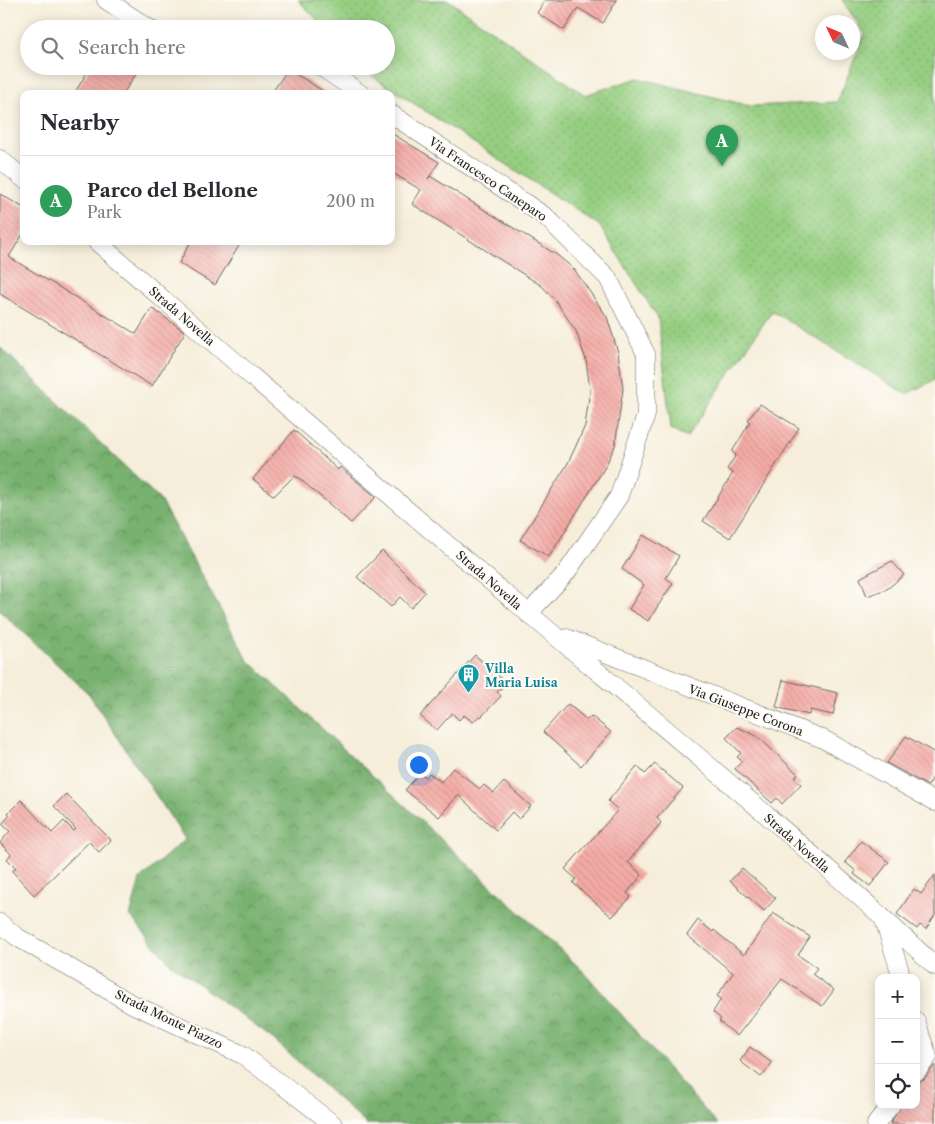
<!DOCTYPE html>
<html lang="en">
<head>
<meta charset="utf-8">
<style>
  :root { --surface:#fff; --page:#f2f2f3; --text:#2b2b33; --muted:#7c7c81; --line:#e1e1e2; --accent:#7c3aed }
  body { margin:0; font-family:"Libre Caslon Text",serif; background:var(--page); color:var(--text) }
  .controls { position:absolute; right:15px; bottom:15px; display:grid; overflow:hidden; border-radius:10px; box-shadow:0 2px 12px #0003 }
  .controls button { width:45px; height:45px; display:grid; place-items:center; padding:0; border:0; border-bottom:1px solid var(--line); background:var(--surface); color:var(--text); font:25px sans-serif }
  .compass { position:absolute; left:815px; top:15px; width:45px; height:45px; border-radius:50%; background:var(--surface); box-shadow:0 2px 12px #0003; rotate:314deg }
  .you { position:absolute; left:418px; top:764px; width:18px; height:18px; margin:-12px; border:4px solid #fff; border-radius:50%; background:#1a73e8; box-shadow:0 0 0 8px #1a73e833 }
  .badge { display:grid; place-items:center; width:32px; height:32px; border-radius:50%; background:var(--accent); color:#fff; font-size:16px; font-weight:700 }
  .pin { position:absolute; translate:-50% -41px; filter:drop-shadow(0 1px 2px #0008) }
  .pin::after { content:''; position:absolute; top:26px; width:18px; height:15px; background:inherit; clip-path:polygon(0 0,100% 0,50% 100%) }
  .list { margin:0; padding:0; list-style:none }
  h2 { display:flex; justify-content:space-between; align-items:center; height:65px; margin:0; padding:0 20px; font-size:21px }
  h2 small { font-size:16px; font-weight:400; color:var(--muted) }
  .list li { display:grid; grid-template-columns:32px 1fr auto; gap:15px; align-items:center; box-sizing:border-box; height:90px; padding:0 20px; border-top:1px solid var(--line) }
  .list b { display:block; font-size:19px; white-space:nowrap }
  .list p { margin:0; font-size:16px; white-space:nowrap; color:var(--muted) }
  .list em { font-size:16px; font-style:normal; color:var(--muted) }
  .icon { flex:none; width:28px; height:28px; fill:none; stroke:currentColor; stroke-width:2; stroke-linecap:round; stroke-linejoin:round }
  .map { position:relative; flex:none; width:935px; height:1124px; overflow:hidden }
  .search { position:absolute; background:var(--surface); box-shadow:0 2px 12px #0003; left:20px; top:20px; width:375px; height:55px; display:flex; align-items:center; gap:12px; box-sizing:border-box; padding:0 18px; border-radius:28px; color:var(--muted); font-size:19px }
  .panel { position:absolute; background:var(--surface); box-shadow:0 2px 12px #0003; left:20px; top:90px; width:375px; height:155px; border-radius:10px }
  .map>svg:first-child { display:block }
</style>
</head>
<body>
<div class="map">
<svg width="935" height="1124" viewBox="0 0 935 1124">
  <defs>
    <pattern id="grass-dots" width="8" height="8" patternUnits="userSpaceOnUse" patternTransform="scale(1.25)"><rect width="8" height="8" fill="#95ce81"/><path d="M2 2h.1M6 6h.1" fill="none" stroke="#80b06f" stroke-width="1.8" stroke-linecap="round"/></pattern>
    <pattern id="forest-crowns" width="20" height="18" patternUnits="userSpaceOnUse" patternTransform="scale(1.25)"><rect width="20" height="18" fill="#78b16f"/><path d="M2 6a3 3 0 1 1 6 0M12 15a3 3 0 1 1 6 0" fill="none" stroke="#628f5a"/></pattern>
    <pattern id="building-back-hatch" width="6" height="6" patternUnits="userSpaceOnUse" patternTransform="scale(1.25)"><rect width="6" height="6" fill="#f5aba6"/><path d="M-1 5l2 2M0 0l6 6M5-1l2 2" fill="none" stroke="#d1938e"/></pattern>
  </defs>
  <rect width="100%" height="100%" fill="#fdfcf7"/>
  <filter id="ink" filterUnits="userSpaceOnUse"><feTurbulence type="fractalNoise" baseFrequency=".02" numOctaves="2"/><feDisplacementMap in="SourceGraphic" scale="10" xChannelSelector="R" yChannelSelector="G"/><feConvolveMatrix kernelMatrix="1 2 1 2 8 2 1 2 1" color-interpolation-filters="sRGB"/></filter>
  <filter id="wash" filterUnits="userSpaceOnUse"><feTurbulence type="fractalNoise" baseFrequency=".0096" numOctaves="4" result="noise"/><feDisplacementMap in="SourceGraphic" scale="20" xChannelSelector="R" yChannelSelector="G"/><feGaussianBlur stdDeviation="1.12" result="paint"/><feColorMatrix in="noise" values="0 0 0 0 0 0 0 0 0 0 0 0 0 0 0 0 0 1.4 0 .05"/><feComposite in="paint" operator="in"/></filter>
  <g filter="url(#wash)">
    <rect width="100%" height="100%" fill="#f6eeda"/>
    <!-- grass -->
    <path fill="url(#grass-dots)" stroke="#58754e" d="M298 0H448L585 95 638 78 750 106 837 102 865 34 842 0H935V380L906 394 772 311 687 437 671 429 658 318 599 225 372 76 363 66H386V29H326Z"/>
    <!-- forest -->
    <path fill="url(#forest-crowns)" stroke="#4a6646" d="M0 347 160 500 248 660 584 972 717 1124H366L273 1039 170 963 130 916 140 879 185 839 89 694 0 611Z"/>
    <g id="blocks">
      <!-- building -->
      <path fill="url(#building-back-hatch)" d="M545 0H617L603 23 578 8 564 30 537 13Z
        M91 66H141L123 94H74Z
        M288 69 328 94H271Z
        M391 133 439 162 428 179 430 176 557 255 574 269 607 317 618 352 623 389 615 446 605 467 549 557 520 540 568 463 585 426 590 390 586 360 576 331 555 300 542 286 412 204 421 190 391 172Z
        M0 194 24 208V232L9 257 136 334 152 308 185 332 152 386 0 294Z
        M191 241H242L215 285 179 263Z
        M760 404 799 428 730 538 703 521 733 473 727 469 736 455 732 452 750 422 748 420Z
        M294 430 338 470 340 467 376 497 351 523 299 478 294 476 274 496 253 479Z
        M643 535 679 556 666 578 673 583 648 621 629 609 644 585 622 569Z
        M382 551 425 592 411 608 400 597 391 607 357 577Z
        M892 561 904 575 887 589 867 596 860 578Z
        M475 655 506 683 497 692 501 696 481 717 479 716 473 722 464 715 459 720 452 713 437 730 420 716Z
        M783 680 838 693 833 715 810 710 809 715 776 707Z
        M568 704 587 720 591 716 611 732 581 766 543 732Z
        M737 727 757 736 798 774 794 778 801 784 782 804 777 798 772 803 735 769 742 761 737 757 741 753 726 738Z
        M906 736 935 753V774L928 786 887 763Z
        M655 764 683 788 657 818 661 823 628 862 642 875 627 893 631 897 612 917 573 883 576 879 565 869 618 810 608 801 637 766 645 774Z
        M453 768 480 789 484 785 494 793 504 782 531 806 519 819 512 812 496 830 458 795 439 817 405 790 420 773 426 777 429 773 441 782Z
        M66 794 111 840 99 852 89 842 34 895 12 871 16 868 7 859 11 854 0 843 10 831 2 824 10 815 8 813 21 800 52 833 64 821 74 831 76 829 54 806Z
        M861 841 889 862 870 886 854 874 856 871 845 862Z
        M742 868 776 898 764 911 730 881Z
        M935 875V915L926 929 920 925 917 929 897 914 914 889 921 894Z
        M773 913 810 937 798 955 817 968 812 974 834 990 822 1006 782 979 737 1036 719 1021 721 1019 713 1012 721 999 717 996 733 973 687 935 698 920 713 932 714 930 744 955Z
        M750 1047 772 1063 761 1077 740 1061Z
        M935 1065V1124H890L901 1105H916V1082L924 1079Z"/>
    </g>
  </g>
  <g filter="url(#ink)">
    <use href="#blocks" fill-opacity="0" stroke="#68665e" stroke-width="1"/>
    <g fill="none" stroke-linecap="round" stroke-linejoin="round">
      <defs>
        <path id="minor" d="M106 0 150 29
          M320 66 361 94
          M391 114 546 217 608 278 646 354V415L619 496 566 573 528 614
          M0 159 24 179
          M96 241C239 365 382 490 527 612 664 728 804 843 935 966
          M567 638 823 739 935 802
          M884 920 902 978
          M0 923 17 937 132 1004 243 1055 333 1124
          M916 1021 928 1057 916 1072
          M876 1124 891 1105"/>
      </defs>
      <!-- minor casing -->
      <use href="#minor" stroke="#68665e" stroke-width="19"/>
      <!-- minor -->
      <use href="#minor" stroke="#fff" stroke-width="18"/>
    </g>
  </g>
  <!-- icons -->
  <defs>
    <symbol id="building-pin" viewBox="-11 -11 22 30"><path d="M0 17L-7.5 6A9.5 9.5 0 1 1 7.5 6Z" fill="#0f9aa8" stroke="#fdfcf7"/><path d="M-4-6H4V6H1V3H-1V6H-4ZM-2.5-4.3h1.7v1.8h-1.7ZM.8-4.3h1.7v1.8H.8ZM-2.5-1h1.7V.8h-1.7ZM.8-1h1.7V.8H.8Z" fill="#fff"/></symbol>
  </defs>
  <g fill-rule="evenodd">
    <use href="#building-pin" x="456" y="662" width="25" height="34"/>
  </g>
  <g text-anchor="middle" dominant-baseline="central" stroke-width="4" stroke-linejoin="round" paint-order="stroke">
    <!-- street labels -->
    <g font-size="12" fill="#1c1c1c" stroke="#fdfcf7">
      <text transform="translate(488 179) rotate(34)">Via Francesco Caneparo</text>
      <text transform="translate(182 316) rotate(41)">Strada Novella</text>
      <text transform="translate(489 580) rotate(41)">Strada Novella</text>
      <text transform="translate(746 710) rotate(21)">Via Giuseppe Corona</text>
      <text transform="translate(797 843) rotate(41)">Strada Novella</text>
      <text transform="translate(169 1019) rotate(26)">Strada Monte Piazzo</text>
    </g>
    <!-- culture labels -->
    <g font-size="12" font-weight="bold" fill="#0d838f" stroke="#fdfcf7" text-anchor="start">
      <text x="485" y="668">Villa<tspan x="485" dy="14">Maria Luisa</tspan></text>
    </g>
  </g>
</svg>
<div class="controls">
<button>+</button>
<button>−</button>
<button><svg class="icon" aria-label="locate" viewBox="0 0 24 24"><circle cx="12" cy="12" r="6"/><path d="M12 2v4M12 18v4M2 12h4M18 12h4"/></svg></button>
</div>
<svg class="compass" viewBox="-18 -18 36 36"><path d="M0-13l5 13h-10z" fill="#e53935"/><path d="M0 13l5-13h-10z" fill="#7c7c81"/></svg>
<div class="you"></div>
<div class="pin badge" style="left:722px;top:166px;background:#2e9e5b">A</div>
<div class="search"><svg class="icon" aria-label="search" viewBox="0 0 24 24"><circle cx="10" cy="10" r="6"/><path d="M15 15l6 6"/></svg>Search here</div>
<section class="panel">
<h2>Nearby<small></small></h2>
<ul class="list">
<li><span class="badge" style="background:#2e9e5b">A</span><div><b>Parco del Bellone</b><p>Park</p></div><em>200 m</em></li>
</ul>
</section>
</div>
</body>
</html>
